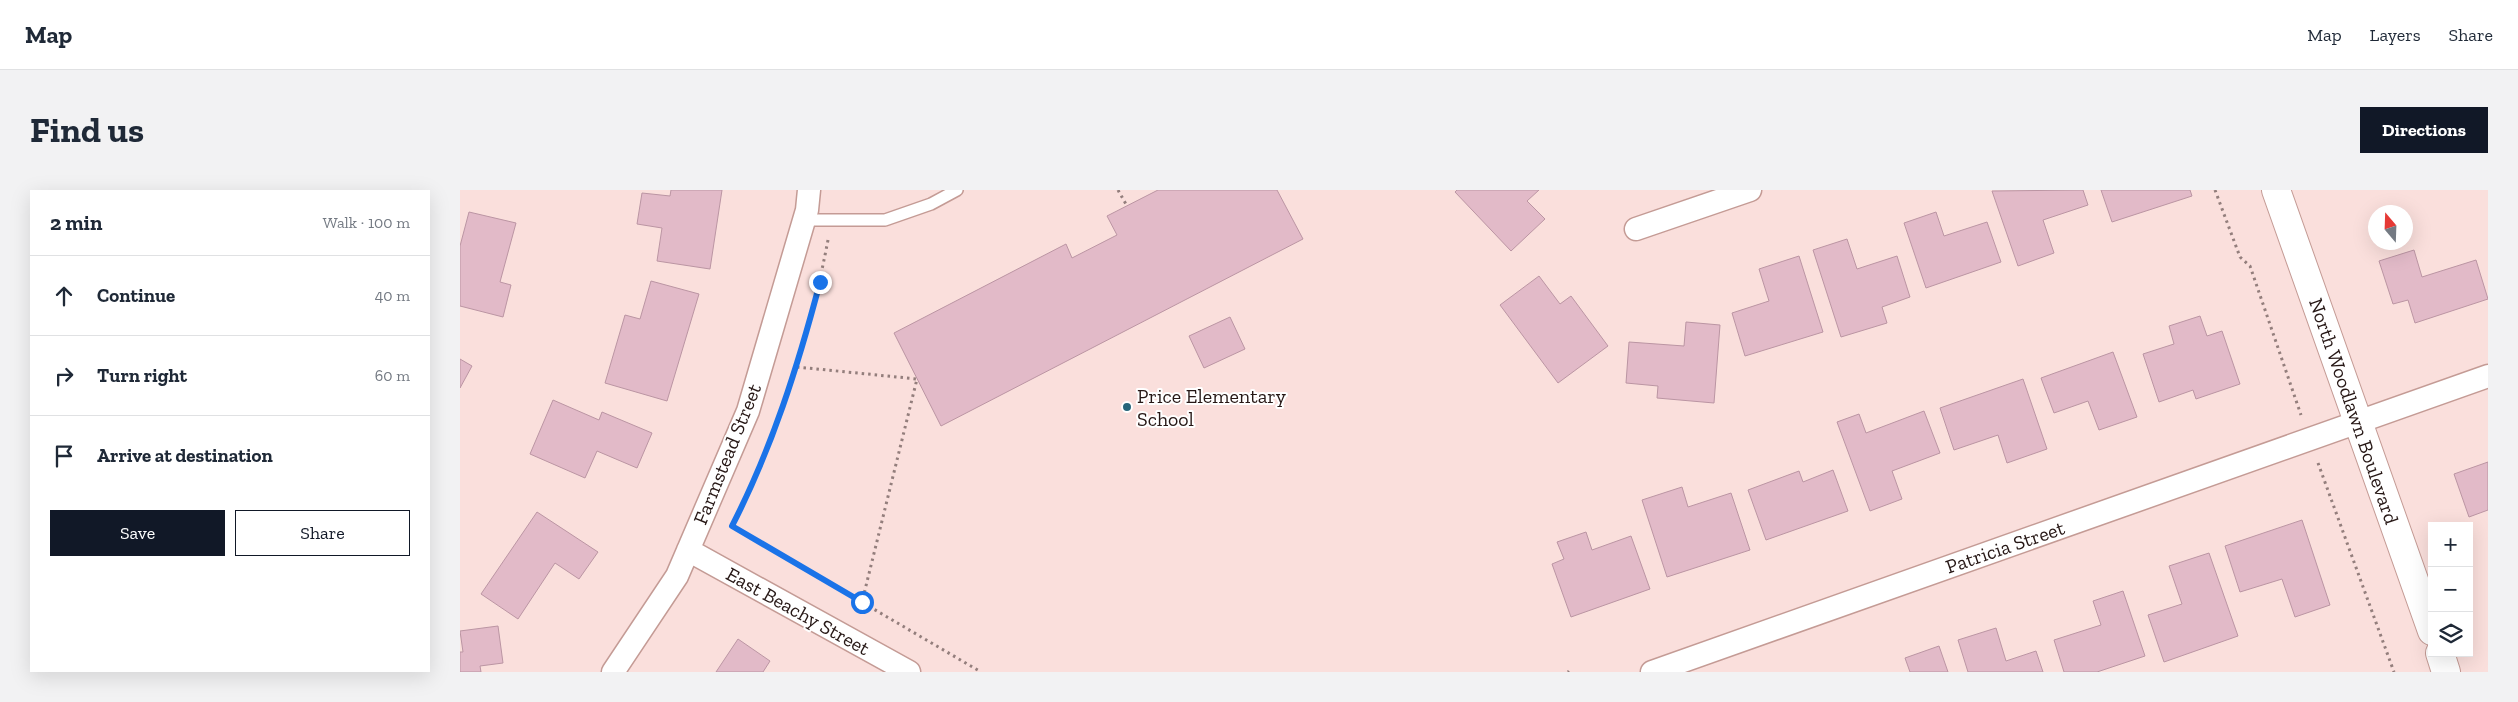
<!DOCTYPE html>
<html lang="en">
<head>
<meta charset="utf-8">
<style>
  :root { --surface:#fff; --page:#f2f2f3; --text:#1f2937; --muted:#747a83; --line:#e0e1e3; --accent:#111827 }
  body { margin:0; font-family:"Zilla Slab",serif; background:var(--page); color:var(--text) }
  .controls { position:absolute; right:15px; bottom:15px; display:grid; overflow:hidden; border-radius:0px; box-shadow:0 5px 20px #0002 }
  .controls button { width:45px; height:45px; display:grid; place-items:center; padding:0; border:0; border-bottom:1px solid var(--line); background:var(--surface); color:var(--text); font:25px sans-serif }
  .compass { position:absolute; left:1908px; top:15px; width:45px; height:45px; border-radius:50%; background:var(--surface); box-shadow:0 5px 20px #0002; rotate:341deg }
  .stop { position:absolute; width:15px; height:15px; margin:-11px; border:4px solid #1a73e8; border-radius:50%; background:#fff }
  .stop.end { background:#1a73e8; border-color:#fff; box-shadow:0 1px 5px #0008 }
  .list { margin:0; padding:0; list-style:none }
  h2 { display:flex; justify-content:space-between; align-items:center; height:65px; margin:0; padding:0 20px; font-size:21px }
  h2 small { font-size:16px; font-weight:400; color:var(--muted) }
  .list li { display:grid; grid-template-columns:32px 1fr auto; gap:15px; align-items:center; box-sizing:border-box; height:80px; padding:0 20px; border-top:1px solid var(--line) }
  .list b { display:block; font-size:19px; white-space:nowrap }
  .list em { font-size:16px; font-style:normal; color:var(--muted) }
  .actions { display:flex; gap:10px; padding:15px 20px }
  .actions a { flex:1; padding:11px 0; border:1px solid var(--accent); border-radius:0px; text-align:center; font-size:18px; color:var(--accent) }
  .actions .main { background:var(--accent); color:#fff }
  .icon { flex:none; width:28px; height:28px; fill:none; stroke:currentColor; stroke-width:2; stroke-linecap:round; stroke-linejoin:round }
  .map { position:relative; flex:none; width:2028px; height:482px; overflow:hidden; border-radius:0px }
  header { display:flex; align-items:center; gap:30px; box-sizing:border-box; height:70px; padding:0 25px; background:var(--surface); border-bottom:1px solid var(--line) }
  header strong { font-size:24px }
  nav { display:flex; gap:28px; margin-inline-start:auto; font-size:18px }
  .intro { display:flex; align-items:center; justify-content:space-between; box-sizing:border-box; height:120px; padding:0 30px }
  h1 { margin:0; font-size:35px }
  .button { padding:12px 22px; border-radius:0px; background:var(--accent); color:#fff; font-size:18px; font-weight:700 }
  main { display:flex; gap:30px; padding:0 30px }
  aside { flex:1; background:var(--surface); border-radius:0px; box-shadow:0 5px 20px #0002 }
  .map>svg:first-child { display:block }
</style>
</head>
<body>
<header>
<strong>Map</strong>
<nav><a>Map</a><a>Layers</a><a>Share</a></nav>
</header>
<div class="intro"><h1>Find us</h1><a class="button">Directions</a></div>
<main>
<aside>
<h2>2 min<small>Walk · 100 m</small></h2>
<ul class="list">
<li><svg class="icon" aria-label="ahead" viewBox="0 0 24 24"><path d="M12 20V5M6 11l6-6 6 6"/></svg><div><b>Continue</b></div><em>40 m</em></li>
<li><svg class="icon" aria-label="right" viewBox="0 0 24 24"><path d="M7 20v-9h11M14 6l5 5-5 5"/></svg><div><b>Turn right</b></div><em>60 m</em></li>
<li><svg class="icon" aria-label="arrive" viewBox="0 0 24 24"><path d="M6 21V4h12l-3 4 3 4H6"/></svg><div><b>Arrive at destination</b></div></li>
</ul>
<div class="actions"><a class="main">Save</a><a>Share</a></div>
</aside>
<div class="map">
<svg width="2028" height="482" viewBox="0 0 2028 482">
  <rect width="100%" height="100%" fill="#fadfdc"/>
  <!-- building -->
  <path fill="#e2bac8" stroke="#bb95a3" d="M211 0H262L250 79 197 71 202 38 177 34 182 3 210 6Z
    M698 0H817L843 49 481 236 434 143 606 54 612 68 657 45 647 26Z
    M997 0H1079L1067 11 1085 29 1051 61 995 2Z
    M1623 0 1628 15 1583 30 1594 63 1558 76 1532 1Z
    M1641 0H1730L1732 6 1652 32Z
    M9 22 56 33 40 92 51 95 43 127 0 116V56Z
    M1476 22 1484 46 1527 32 1541 72 1466 98 1444 33Z
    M1387 49 1397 79 1437 66 1450 107 1422 117 1427 133 1381 147 1353 60Z
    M1954 60 1962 87 2016 70 2028 109 1955 133 1948 110 1933 114 1919 71Z
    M1339 66 1363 142 1285 166 1272 123 1309 111 1299 79Z
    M1079 86 1100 114 1111 106 1148 156 1098 193 1040 115Z
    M191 91 239 104 207 211 145 193 165 125 180 129Z
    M1740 126 1747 146 1762 141 1780 194 1736 209 1733 200 1699 212 1683 164 1714 154 1709 136Z
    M770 127 785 159 744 178 729 146Z
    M1226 132 1260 135 1254 213 1197 208 1198 196 1166 193 1169 152 1224 156Z
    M1653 162 1677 227 1639 240 1628 211 1594 223 1581 188Z
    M0 169 12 176 0 198Z
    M1563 189 1587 259 1547 273 1538 245 1494 260 1480 218Z
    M93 210 139 230 142 222 192 243 177 278 137 261 125 288 70 264Z
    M1464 221 1480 263 1432 281 1442 309 1410 321 1377 232 1399 224 1406 243Z
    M2028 272V320L2009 327 1994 284Z
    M1373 280 1388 321 1306 350 1288 300 1339 281 1343 292Z
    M1222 297 1228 317 1271 303 1290 360 1207 387 1182 310Z
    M77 322 138 362 119 389 95 373 58 429 21 404Z
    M1842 330 1870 415 1835 427 1822 389 1780 402 1765 356Z
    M1126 342 1132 360 1171 346 1190 399 1111 427 1092 374 1104 369 1097 352Z
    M1749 363 1778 446 1704 472 1688 425 1722 414 1709 376Z
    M1663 401 1685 466 1637 482H1604L1594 450 1641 435 1633 411Z
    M38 436 43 473 20 476 21 482H0V462H3L0 441Z
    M1536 438 1546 471 1576 461 1583 482H1508L1498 450Z
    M278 449 310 471 303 482H256Z
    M1479 456 1488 482H1450L1445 468Z"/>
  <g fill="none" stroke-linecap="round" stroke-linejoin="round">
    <defs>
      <path id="lane" d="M344 30H425L471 14 497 0"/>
      <path id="street" d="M1176 39 1290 0
        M228 360 449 482
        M153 482 217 386 288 221 347 20 349 0
        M1192 482 2028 186"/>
      <path id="secondary" d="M1816 0 1972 441
        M1980 463 1986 482"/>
    </defs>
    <!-- lane casing -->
    <use href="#lane" stroke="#c49b95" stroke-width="14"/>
    <!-- street casing -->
    <use href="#street" stroke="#c49b95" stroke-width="25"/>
    <!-- secondary casing -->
    <use href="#secondary" stroke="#c49b95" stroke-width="30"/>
    <!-- path -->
    <path stroke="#937e7c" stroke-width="3" stroke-dasharray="2.5 4" stroke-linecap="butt" d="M658 0 667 16
      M1755 0 1780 67 1790 76 1841 225
      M368 50C349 149 318 246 272 336L521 482
      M337 177 457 189 402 412
      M1858 273 1934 482
      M1108 482 1109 481"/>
    <!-- lane -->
    <use href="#lane" stroke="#fff" stroke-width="11"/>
    <!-- street -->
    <use href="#street" stroke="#fff" stroke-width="22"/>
    <!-- secondary -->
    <use href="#secondary" stroke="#fff" stroke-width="28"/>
  </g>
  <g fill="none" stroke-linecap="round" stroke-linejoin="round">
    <!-- route -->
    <path stroke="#1a73e8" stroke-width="6" d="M360 92C338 176 312 258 272 336L402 412"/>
  </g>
  <!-- markers -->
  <circle fill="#26657a" stroke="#fff" stroke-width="2" cx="667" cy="217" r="5"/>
  <g text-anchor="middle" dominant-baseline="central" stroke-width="4" stroke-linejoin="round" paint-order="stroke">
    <!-- poi labels -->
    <g font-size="20" fill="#261715" stroke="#fff" text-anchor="start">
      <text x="677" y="206">Price Elementary<tspan x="677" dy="23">School</tspan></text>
    </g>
    <!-- street labels -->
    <g font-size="20" fill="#261715" stroke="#fff">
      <text transform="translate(1894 221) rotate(71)">North Woodlawn Boulevard</text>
      <text transform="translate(267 264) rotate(-68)">Farmstead Street</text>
      <text transform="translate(1545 357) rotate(-19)">Patricia Street</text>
      <text transform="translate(338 421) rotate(29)">East Beachy Street</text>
    </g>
  </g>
</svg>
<div class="controls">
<button>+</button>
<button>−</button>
<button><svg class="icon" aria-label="layers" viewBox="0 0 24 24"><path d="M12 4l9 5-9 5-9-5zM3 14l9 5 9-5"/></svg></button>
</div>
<svg class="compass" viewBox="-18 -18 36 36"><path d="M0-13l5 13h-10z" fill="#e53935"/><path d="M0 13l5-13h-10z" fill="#747a83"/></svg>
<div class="stop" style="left:402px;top:412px"></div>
<div class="stop end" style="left:360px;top:92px"></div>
</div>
</main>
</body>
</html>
